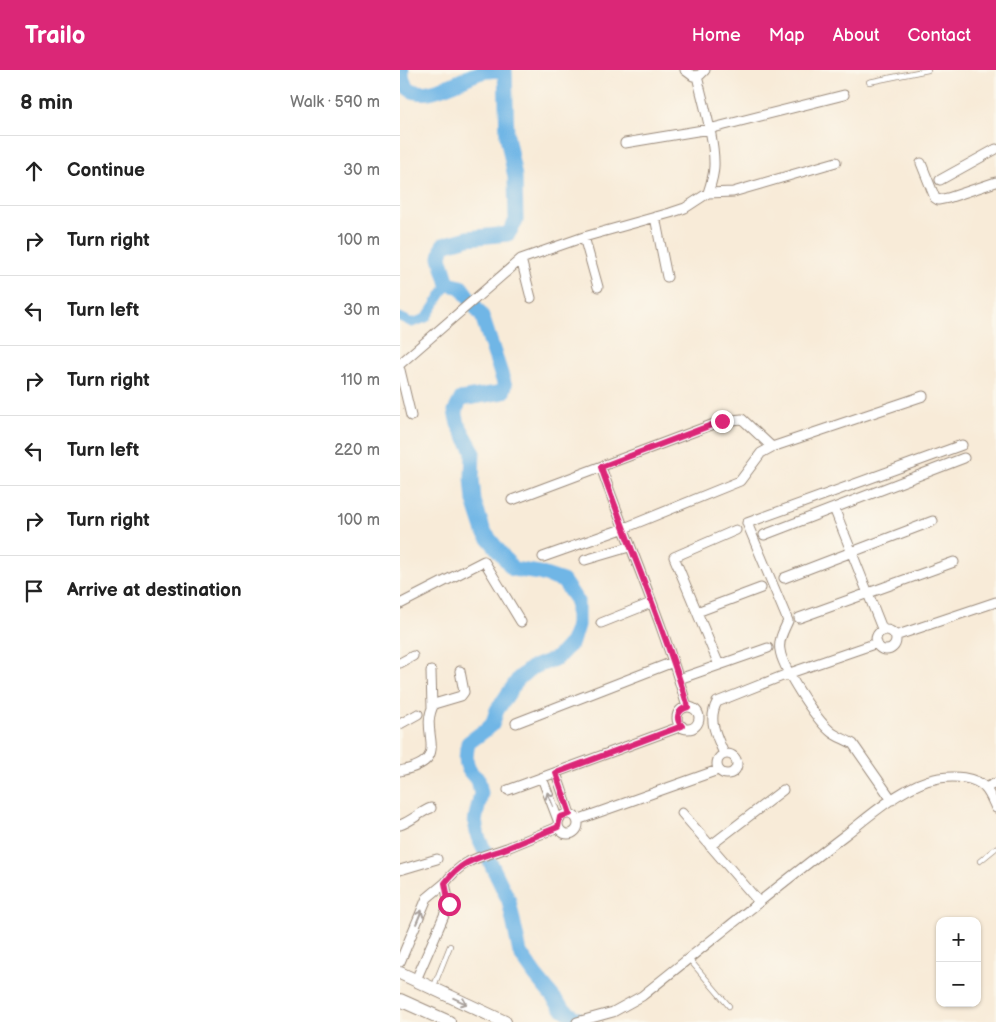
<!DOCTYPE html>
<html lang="en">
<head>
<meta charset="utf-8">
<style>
  :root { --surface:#fff; --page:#f6f6f6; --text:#222; --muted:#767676; --line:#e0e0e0; --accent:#db2777 }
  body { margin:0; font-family:"Balsamiq Sans",sans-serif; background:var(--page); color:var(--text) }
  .controls { position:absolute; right:15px; bottom:15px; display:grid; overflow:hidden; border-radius:10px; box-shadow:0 1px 4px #0004 }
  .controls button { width:45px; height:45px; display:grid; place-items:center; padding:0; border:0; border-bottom:1px solid var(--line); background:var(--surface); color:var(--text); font:25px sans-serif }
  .stop { position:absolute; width:15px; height:15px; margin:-11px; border:4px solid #db2777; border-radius:50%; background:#fff }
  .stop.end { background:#db2777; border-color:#fff; box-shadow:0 1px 5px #0008 }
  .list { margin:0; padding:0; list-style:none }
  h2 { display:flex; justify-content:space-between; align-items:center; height:65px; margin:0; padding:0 20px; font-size:21px }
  h2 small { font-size:16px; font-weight:400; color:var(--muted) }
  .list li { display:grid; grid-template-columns:32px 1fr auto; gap:15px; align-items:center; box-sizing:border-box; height:70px; padding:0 20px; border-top:1px solid var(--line) }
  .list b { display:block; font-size:19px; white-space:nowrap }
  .list em { font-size:16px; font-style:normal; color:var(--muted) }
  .icon { flex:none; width:28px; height:28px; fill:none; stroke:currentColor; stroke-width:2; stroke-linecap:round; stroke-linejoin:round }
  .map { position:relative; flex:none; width:596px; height:952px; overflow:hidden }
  header { display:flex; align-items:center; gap:30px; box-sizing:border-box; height:70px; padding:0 25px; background:var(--accent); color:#fff }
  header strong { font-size:24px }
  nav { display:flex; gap:28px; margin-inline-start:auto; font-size:18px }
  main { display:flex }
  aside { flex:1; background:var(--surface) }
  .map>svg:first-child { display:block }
</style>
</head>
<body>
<header>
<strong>Trailo</strong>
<nav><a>Home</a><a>Map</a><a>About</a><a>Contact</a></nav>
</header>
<main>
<aside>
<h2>8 min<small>Walk · 590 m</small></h2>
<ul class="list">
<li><svg class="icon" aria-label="ahead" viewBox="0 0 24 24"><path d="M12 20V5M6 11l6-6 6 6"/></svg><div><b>Continue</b></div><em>30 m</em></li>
<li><svg class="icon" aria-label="right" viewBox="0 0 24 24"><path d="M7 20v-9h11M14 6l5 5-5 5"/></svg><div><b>Turn right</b></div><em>100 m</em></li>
<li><svg class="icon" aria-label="left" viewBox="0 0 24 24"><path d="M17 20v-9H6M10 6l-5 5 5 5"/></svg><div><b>Turn left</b></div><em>30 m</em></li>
<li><svg class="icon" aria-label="right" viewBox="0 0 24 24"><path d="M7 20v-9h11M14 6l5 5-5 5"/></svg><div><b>Turn right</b></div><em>110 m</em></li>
<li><svg class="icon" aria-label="left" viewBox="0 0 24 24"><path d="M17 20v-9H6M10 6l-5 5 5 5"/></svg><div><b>Turn left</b></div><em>220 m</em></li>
<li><svg class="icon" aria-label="right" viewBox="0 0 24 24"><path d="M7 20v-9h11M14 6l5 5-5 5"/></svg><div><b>Turn right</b></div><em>100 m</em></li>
<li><svg class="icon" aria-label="arrive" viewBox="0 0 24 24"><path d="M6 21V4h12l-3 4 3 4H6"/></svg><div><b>Arrive at destination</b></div></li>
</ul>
</aside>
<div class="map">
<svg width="596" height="952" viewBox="0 0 596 952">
  <rect width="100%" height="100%" fill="#fbf7ec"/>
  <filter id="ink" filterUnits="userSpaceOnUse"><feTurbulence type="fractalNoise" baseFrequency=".02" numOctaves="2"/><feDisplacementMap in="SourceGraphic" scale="10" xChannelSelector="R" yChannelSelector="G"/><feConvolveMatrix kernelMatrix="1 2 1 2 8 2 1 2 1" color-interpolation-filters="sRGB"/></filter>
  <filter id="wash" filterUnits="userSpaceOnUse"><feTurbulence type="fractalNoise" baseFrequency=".0096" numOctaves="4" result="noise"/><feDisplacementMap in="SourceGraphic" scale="20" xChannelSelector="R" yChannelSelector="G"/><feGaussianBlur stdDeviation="1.12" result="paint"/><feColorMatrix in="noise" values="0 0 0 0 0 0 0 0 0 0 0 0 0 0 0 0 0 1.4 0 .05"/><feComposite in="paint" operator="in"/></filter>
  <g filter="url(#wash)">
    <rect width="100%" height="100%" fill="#f8ebd8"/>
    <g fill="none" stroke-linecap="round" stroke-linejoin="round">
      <!-- canal -->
      <path stroke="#6fb6e6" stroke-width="9" d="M0 247 12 253 26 248 48 214"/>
      <!-- river -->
      <path stroke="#6fb6e6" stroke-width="15" d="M2 0C2 3 2 9 4 12 16 39 65 6 82 2 89 0 96 1 102 0
        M105 0 107 66 115 107 116 151 108 164 68 168 43 175 40 187 48 214 61 217 82 246 105 316 103 322 61 329 55 341 58 354 73 381 72 408 74 431 84 462 113 499 139 503 163 511 177 531V555L172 572 157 588 131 598 119 608 97 640 92 655 68 673C65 688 64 700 78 709L81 723 75 751 78 767 109 831 120 883 135 905 162 938 181 952"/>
    </g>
  </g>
  <g filter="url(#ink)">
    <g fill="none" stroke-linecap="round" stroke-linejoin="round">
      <defs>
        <path id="service" d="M469 12 528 0
          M580 791 596 778
          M289 889 329 936
          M34 916 50 876"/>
        <path id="minor" d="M285 0 293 6 300 5 305 0
          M225 73 309 59 444 25
          M521 93 535 128 538 130 548 128 596 112
          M540 110 596 79
          M308 123 333 122 436 92
          M255 147 267 207
          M184 167 198 217
          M121 189 131 228
          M0 294 121 189 184 167 270 143 285 138 308 123C311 114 314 105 314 96 315 70 303 32 297 6
          M0 300 11 346
          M201 397C229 477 264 555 287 637
          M112 430 322 351 342 349 372 377
          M434 438 483 561
          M364 465 564 388
          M143 487 222 459 340 411 361 383 372 377 523 326
          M185 490 229 477
          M384 508 533 451
          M0 534 84 491 121 552
          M297 542 361 518
          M399 548 554 492
          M201 553 251 533
          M476 570a10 10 0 1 1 20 0a10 10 0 1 1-20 0Z
          M495 566 596 532
          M0 593 13 586
          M319 595 274 487 336 460
          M31 601 32 638
          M279 609 368 578
          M277 648a11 11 0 1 1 22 0a11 11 0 1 1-22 0Z
          M116 653 273 592
          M0 654 18 644
          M317 694a10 10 0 1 1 20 0a10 10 0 1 1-20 0Z
          M324 684C317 666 307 651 317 632L390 603 477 573
          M0 701C55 689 17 665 34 634L61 626 64 622 60 601
          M156 703 170 744
          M142 708 158 750
          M585 718 596 713
          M108 720 282 656
          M492 730 453 674C446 669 436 667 430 661 416 649 382 598 380 580 378 570 384 560 388 551L347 453 562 375
          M282 743 359 832
          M158 754a10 10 0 1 1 20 0a10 10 0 1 1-20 0Z
          M177 750 318 700
          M0 755C12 751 20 742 31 738
          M310 776 383 720
          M0 800 37 789
          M45 813C64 788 79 788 107 778 124 771 141 764 158 757
          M0 892 27 828 45 813 49 834 16 910
          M177 952 213 942 242 926C310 872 376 817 445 765 471 745 506 713 539 708 553 706 575 706 585 718 590 723 593 732 596 738"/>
        <path id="primary" d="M0 903 105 952
          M0 930 49 952"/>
      </defs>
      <!-- service casing -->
      <use href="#service" stroke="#9a8a7b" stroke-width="6"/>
      <!-- minor casing -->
      <use href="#minor" stroke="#9a8a7b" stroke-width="11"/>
      <!-- primary casing -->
      <use href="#primary" stroke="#9a8a7b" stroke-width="14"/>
      <!-- service -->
      <use href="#service" stroke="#fff" stroke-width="4.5"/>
      <!-- minor -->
      <use href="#minor" stroke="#fff" stroke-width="9"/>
      <!-- primary -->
      <use href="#primary" stroke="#fff" stroke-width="12"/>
    </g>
    <!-- one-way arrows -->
    <defs><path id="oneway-shaft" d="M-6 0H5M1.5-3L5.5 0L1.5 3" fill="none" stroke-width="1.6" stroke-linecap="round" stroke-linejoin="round" transform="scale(1.25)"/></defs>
    <g stroke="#a79f9a">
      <use href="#oneway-shaft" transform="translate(150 729) rotate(-112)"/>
      <use href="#oneway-shaft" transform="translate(19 847) rotate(-67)"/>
      <use href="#oneway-shaft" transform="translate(60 931) rotate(25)"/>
    </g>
  </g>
  <g fill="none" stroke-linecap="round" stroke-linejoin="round" filter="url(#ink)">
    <!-- route -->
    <path stroke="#db2777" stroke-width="6" d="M49 834 45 813C64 788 80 788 107 778 124 771 141 764 158 757L160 747 170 744 156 703 282 656C275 649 277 640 288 637 264 556 229 477 201 397L322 351"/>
  </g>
</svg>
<div class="controls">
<button>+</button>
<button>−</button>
</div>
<div class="stop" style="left:49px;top:834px"></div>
<div class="stop end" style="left:322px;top:351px"></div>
</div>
</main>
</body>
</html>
